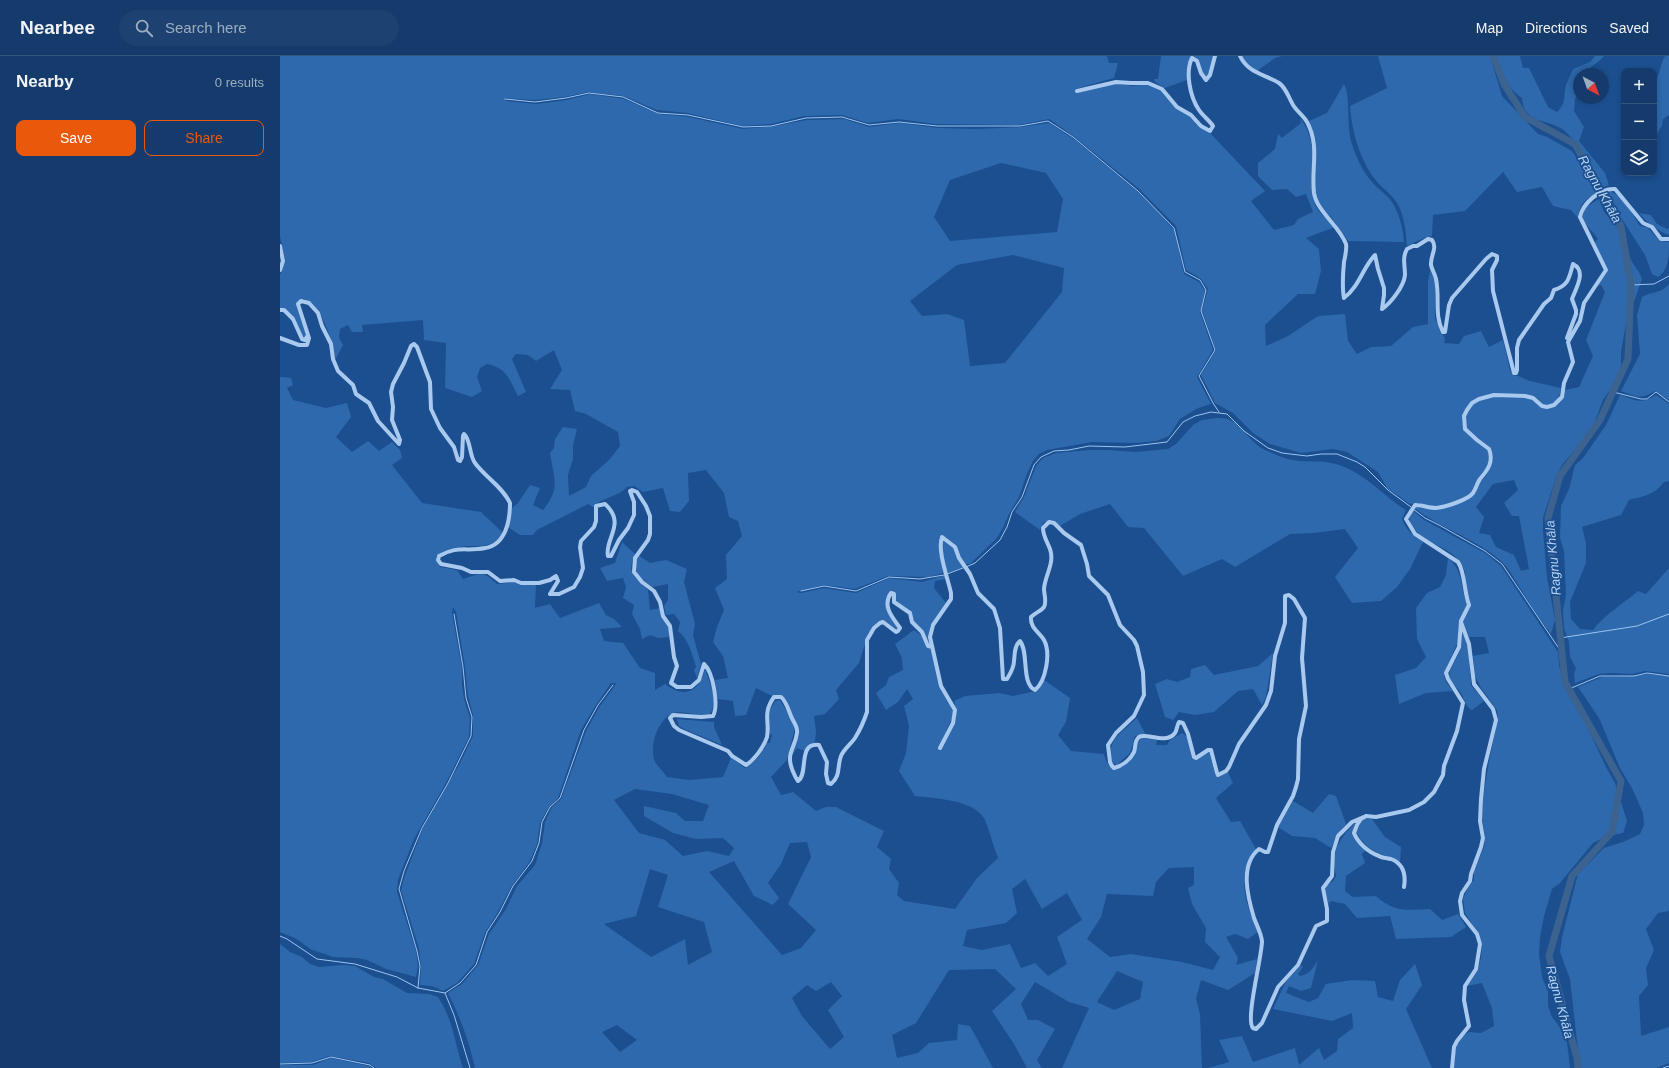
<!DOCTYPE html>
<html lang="en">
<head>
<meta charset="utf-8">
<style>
  :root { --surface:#143b6b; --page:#1d4271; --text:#f1f3f6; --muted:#9dadc1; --line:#33557e; --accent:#ea580c }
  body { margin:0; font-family:Helvetica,sans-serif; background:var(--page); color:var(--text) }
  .controls { position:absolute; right:12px; top:12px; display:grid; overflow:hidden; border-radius:8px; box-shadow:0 2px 6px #0003 }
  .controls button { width:36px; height:36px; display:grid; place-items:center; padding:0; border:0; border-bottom:1px solid var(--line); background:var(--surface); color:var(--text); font:20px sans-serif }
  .compass { position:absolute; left:1293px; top:12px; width:36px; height:36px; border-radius:50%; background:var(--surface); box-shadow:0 2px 6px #0003; rotate:139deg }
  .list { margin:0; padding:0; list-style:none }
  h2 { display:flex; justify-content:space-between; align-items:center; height:52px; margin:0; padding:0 16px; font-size:17px }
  h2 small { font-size:13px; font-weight:400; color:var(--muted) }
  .actions { display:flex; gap:8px; padding:12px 16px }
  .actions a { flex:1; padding:9px 0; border:1px solid var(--accent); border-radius:8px; text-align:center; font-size:14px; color:var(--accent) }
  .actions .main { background:var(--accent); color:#fff }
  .icon { flex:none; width:22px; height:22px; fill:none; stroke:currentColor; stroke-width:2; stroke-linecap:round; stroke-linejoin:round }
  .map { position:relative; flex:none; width:1389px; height:1012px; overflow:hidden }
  header { display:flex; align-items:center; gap:24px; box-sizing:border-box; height:56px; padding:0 20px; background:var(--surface); border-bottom:1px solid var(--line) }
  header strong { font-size:19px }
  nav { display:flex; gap:22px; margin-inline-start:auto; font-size:14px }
  .search { width:280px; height:36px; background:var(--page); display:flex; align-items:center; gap:10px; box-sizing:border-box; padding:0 14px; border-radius:22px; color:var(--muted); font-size:15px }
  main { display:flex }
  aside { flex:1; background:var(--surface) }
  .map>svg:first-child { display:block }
</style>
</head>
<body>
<header>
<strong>Nearbee</strong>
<div class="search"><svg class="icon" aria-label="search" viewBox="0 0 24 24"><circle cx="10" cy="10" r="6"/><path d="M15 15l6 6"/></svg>Search here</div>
<nav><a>Map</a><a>Directions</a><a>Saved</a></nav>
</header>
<main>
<aside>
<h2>Nearby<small>0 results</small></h2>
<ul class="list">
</ul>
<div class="actions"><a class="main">Save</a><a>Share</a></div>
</aside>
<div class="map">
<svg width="1389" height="1012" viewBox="0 0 1389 1012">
  <rect width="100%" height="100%" fill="#1b4f8f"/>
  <!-- green -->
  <path fill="#2e69ad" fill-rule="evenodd" d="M0 0H827L829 7H838L834 22 795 33 797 37 837 27 852 30 868 28 882 34 897 52 910 60 921 71 931 78 985 135 971 145 994 174 1014 169 1018 163 1033 156 1026 138 1016 141 1007 133 992 134 978 120V107L995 93 998 78 1002 82 1021 67 1020 62C1035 81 1033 104 1033 127 1033 136 1033 146 1038 154 1042 160 1051 165 1055 171L1026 182 1039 193 1041 215 1035 238H1018L985 269 986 290 1008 280 1038 260 1065 258 1068 285 1077 298 1091 291 1111 290 1133 271 1148 268V226L1150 214 1155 224V262L1165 283 1164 287 1179 288 1184 280 1201 275 1209 291 1223 284 1230 314 1233 319 1238 320 1250 325 1281 332 1279 342 1275 347 1270 349H1264L1254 341 1209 338 1185 354 1184 374C1190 381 1204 388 1207 394 1212 402 1207 411 1203 418 1199 423 1196 431 1192 436 1185 443 1161 451 1151 450 1144 449 1137 447 1130 448L1107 432 1098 416 1067 396 1053 393 1021 397 990 388 973 377 953 357 935 347 921 319 936 294 922 255 928 233 920 222 906 214 896 170 858 132 792 79 769 63 739 69 655 68 618 63 588 67 562 59 524 60 491 68 462 70 407 57 377 54 343 40 308 36 284 41 254 44 225 42 226 45 256 48 287 44 310 38 344 43 379 58 409 61 463 73 494 70 527 64 564 63 589 71 620 67 658 72 695 73 741 71 769 67 794 83 858 136 878 156 894 174 904 218 919 226 925 235 920 256 933 294 917 321 931 348 918 352 900 363 889 380 876 385 856 387 812 386 767 394 759 398 753 405 748 415 739 441 729 458 723 472 716 483 690 508H685L666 481H659L660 499 663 517 649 521 608 520 575 533 544 529 516 536 521 537 544 532 576 537 609 522 642 526 666 519V523L655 525 654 532 666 547 650 571V588H648L634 567 632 558 617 547 613 536 606 548 618 572 617 574H614L607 567 597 568 586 585 579 607 556 634 559 643 545 658 534 660 536 675 535 686 525 695 517 692 512 700 511 698 518 675 506 647V643L500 639 492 640 476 632 466 659 455 660 453 645 438 643 435 624 448 622 443 600 433 586 437 571 444 554 435 532 447 523 446 499 462 480 458 465 449 461 444 437 426 414 408 417 409 445 400 456 390 455 383 432 363 436 354 430 347 431C339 441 322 441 313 451L308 448 257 474 253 479H240L228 471 232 452 238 447 250 429 260 432 253 449 263 454C281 432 274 423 270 397L274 392 275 383 283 371 297 373 293 389V403L288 419 289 440 306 431 311 420 329 404 340 390 338 376 306 358 295 355 290 334 270 333 282 314 274 294 256 305 248 299 236 298 232 303 246 336 238 340C229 323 227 312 207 308L200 312 197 321 202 335 192 341 165 332 166 287 144 284 143 264 82 269 83 276H72L68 269 60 273 59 282 63 289 55 304C53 285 42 250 24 243L19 244 17 249 26 277 25 281H23L13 262 0 252V219L5 204 0 180ZM721 107 766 117 783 143 777 176 670 185 654 161 670 124ZM733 199 784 212 782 236 725 307 690 310 684 264 667 258 642 260 630 245 677 209Z
    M881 0H934L929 19 926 21 922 17 918 4 912 1 907 9V24L885 32 875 26 874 23H878Z
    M962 0H1002L995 2 977 15 965 6Z
    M1098 0H1210L1222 40 1258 78 1267 81 1292 95 1318 136C1305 144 1300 147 1298 162L1291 154 1273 150 1262 131 1237 136 1223 116 1185 155 1153 159 1152 180 1144 182 1127 190C1126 176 1124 154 1114 143 1107 134 1097 128 1091 118 1078 97 1072 75 1070 50L1107 32Z
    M1216 0H1240L1243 12H1249L1268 51 1277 56C1287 46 1283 41 1286 29 1288 24 1291 18 1293 13L1310 6 1315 0H1324C1319 7 1309 10 1306 18H1299V34L1295 43 1294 55 1304 71 1299 85 1325 117 1329 129 1321 132C1316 114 1300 90 1287 77 1271 61 1244 71 1242 42 1226 31 1222 17 1216 0Z
    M1385 0H1389V59L1383 63 1382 70 1374 82V27C1380 20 1380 8 1385 0Z
    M1064 28C1071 40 1066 71 1072 88 1076 101 1083 116 1092 126 1096 131 1103 136 1108 141 1118 152 1123 171 1124 186L1068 185 1050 160 1040 151 1035 138 1036 92 1029 65 1047 57Z
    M1329 135C1344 140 1352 157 1360 170L1367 171 1380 185 1389 186C1389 199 1389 214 1378 221L1372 218 1365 199 1340 160 1336 150 1325 138Z
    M1319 143 1324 156 1340 174 1342 185 1352 206 1359 216 1362 223 1346 268 1341 296V309L1338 322 1323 344 1312 373 1282 409 1276 421 1263 462V475L1267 521 1275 564 1271 578C1262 566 1253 553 1245 540 1238 529 1232 517 1223 507 1201 485 1160 472 1134 452L1137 451 1152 453 1184 445 1190 442 1196 436 1200 426 1206 420 1209 413 1213 403V398L1210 392 1197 384 1186 372V359L1189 353 1194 347 1201 343 1215 341 1245 342 1253 344 1262 350 1273 351 1285 334 1299 331 1313 300 1306 284 1325 236 1321 229 1318 230C1320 223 1326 220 1328 213L1314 187 1318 183C1312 174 1306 171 1302 161L1306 151ZM1234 424 1238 434 1224 447 1232 460H1239L1249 513 1241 515 1234 499 1216 491 1210 479 1199 477 1204 461 1196 451 1213 428Z
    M1359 157 1371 159 1377 168 1387 173 1389 172V179C1379 176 1365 165 1359 157Z
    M1389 228V345L1375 335C1360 344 1357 341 1341 335L1360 298 1357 259 1362 241C1372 235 1381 238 1389 228Z
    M0 321 11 322 13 329 7 332 13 344 46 352 67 347 71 361 56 381 72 396 88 385 99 395 112 386 120 394 122 402 112 409 142 447 201 456 222 476V480C208 494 197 488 180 491 171 492 164 495 156 500V504L160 511 177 514 183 523C202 517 202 514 217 528L233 526 240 529H256L255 552 270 548 280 562 319 547 326 559 334 563 342 571 320 573 324 585 343 587 360 612 375 617V634L385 628C405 643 419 636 425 613 429 626 439 645 430 658 418 661 402 654 393 657 377 664 369 691 375 706 378 711 384 716 387 721L409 724 443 721 451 702 465 712C475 706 482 698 487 687H490L492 679 488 676 489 656 495 645 500 644 514 667 515 672 507 704 491 721 501 739 513 736 536 755 546 751H556L604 775 597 791 611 803 609 813 619 827 617 839 624 845 675 853 697 822 718 802C713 790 710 776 705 764 696 744 654 742 635 740L619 715 626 697 629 670 624 650 633 643 627 633 618 646 606 654 596 637 606 629 609 621 623 614 622 602 615 588 634 574 641 579 647 592 651 593 658 625 672 651 674 658 658 693H661C670 677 680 665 674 645L685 640 719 637 733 640 756 635 764 624 790 642 786 666 778 679 791 695 824 698 826 705 832 713C850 713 852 694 861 682L877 684 876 689H887L890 684 902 677 907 681 913 702 929 695 935 718 938 721 948 716 953 727 936 742 951 766 960 765 976 793C973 799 968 806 966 813 960 834 970 857 978 876L968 883 955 878 946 881 958 902 956 909 977 903 975 917 948 934 921 924 916 943 920 958 922 1012H782L809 952 789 946 755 926 741 948 748 964H758L775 973 757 1004 762 1012H747L734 988 712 955 736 933 715 913 669 914 636 967 612 979 617 1002 638 997 649 987 677 984 678 968 690 970 713 1012H195C189 985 180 961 168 937L182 928 198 909 209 878 226 853 237 830 255 809 262 787 265 766 272 751 281 743 306 675 320 650 334 631 336 627H331L316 649 301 674 278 742 268 752 260 767 257 788 250 805 231 831 218 856 205 877 194 908 177 927 163 935 152 930 140 929 141 911 139 893 121 834 124 822 143 772 180 707 193 680V659L188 640 185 611 176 556 173 551 172 557 182 612V628L184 643 190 662 189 681 166 727 134 783 118 824 117 836 136 895 138 910 136 921 106 913 87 904 77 902 53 901 42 897 32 894 15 882 0 876ZM355 733 392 738 429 749 423 765H405L396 757 364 750V760L393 777 416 783 443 782 454 792 449 800 427 795 403 800 385 784 359 777 334 744ZM527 786 531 801 508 848 536 874 521 892 502 899 429 816 454 805 474 840 493 849 499 842 488 827 501 808 510 787ZM914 811V829L908 832 912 848 926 872 925 886 940 901 933 914 902 906 851 898 830 901 807 883 821 861 827 838 873 840 876 826 889 812ZM370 813 388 819 378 851 424 866 432 896 408 909 405 883 371 901 324 868 356 860ZM745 823 762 853 787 837 802 864 777 881 787 908 768 920 755 907 741 912 730 888 702 894 683 890 687 874 726 867 737 857 732 833ZM837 915 863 926 860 943 834 954 817 946ZM551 926 562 940 548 954 564 981 550 993 522 960 512 942 527 929 536 935ZM337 969 357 984 340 996 322 976Z
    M1340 339C1356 344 1361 349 1376 339L1389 348V425L1384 426C1376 438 1362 441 1349 444L1341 459 1302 471 1306 487V507L1290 546 1291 563 1300 573 1313 574C1325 558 1343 548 1358 535L1366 538 1389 512V618L1365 615 1352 618 1331 617 1319 618 1295 627 1294 618 1296 612 1290 601 1289 586 1284 572 1283 554 1286 539 1284 495 1280 482 1281 450 1289 433 1295 409 1303 402 1326 369Z
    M936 362C939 362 944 362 948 363 963 369 970 387 985 394 996 399 1008 404 1020 405 1033 406 1045 404 1059 409 1085 417 1103 440 1126 454L1122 463C1126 474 1133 480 1143 486L1130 513 1117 531 1101 545 1072 547 1055 521 1078 492 1065 473 1034 477 1010 478 955 511 942 503 903 520 864 472 848 471 830 448 800 458 780 470C774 465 770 463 763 467L760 474 735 456 744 441 756 410 763 402 776 397 809 394H827L856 396 888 393 896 388 913 369 922 364Z
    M1133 455 1144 464 1205 497 1221 510 1278 596 1279 610 1287 634 1298 652 1327 713 1335 727 1347 765 1343 777 1327 780 1313 787 1280 827 1272 833 1264 860 1260 881 1259 898 1262 921 1268 936V950L1272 961 1279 970 1287 987 1290 1012H1174C1175 997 1175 984 1189 976L1201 977 1214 970 1212 952 1202 927 1187 930 1190 924 1198 913 1201 902 1202 888 1197 876 1185 857 1183 843 1189 829 1194 824V816L1204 791 1205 779 1202 762 1203 741 1209 705 1218 662 1217 654 1201 632 1195 620 1193 600 1209 597 1205 581H1189L1183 565C1193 546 1190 553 1186 534 1185 527 1186 519 1184 513 1174 487 1136 490 1129 462Z
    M662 483 674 492 679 506 684 511 667 517 663 499Z
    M342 486 355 498 352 505 351 513 354 519 368 534 370 554 381 552 389 573 390 581 378 582 370 579 362 583 360 573 352 558 354 549 343 542 346 531 343 522 327 525 320 512 335 507Z
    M358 499 370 507 386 504 407 513 404 526 415 568 413 579 421 608 417 622 414 614 416 611C412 598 409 584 398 575L400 566 394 558 386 559 384 550 388 544V528L373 531C358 521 353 517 358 499Z
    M1168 502C1183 514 1181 532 1187 549L1179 566 1177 588 1165 615 1164 620 1166 626 1173 635 1146 637 1119 648 1115 619 1136 612 1146 601 1137 583 1136 552 1147 537 1160 531 1166 519Z
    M1181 572 1188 588 1191 629 1204 645 1192 654C1185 650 1185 644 1181 637 1178 633 1174 629 1171 625 1165 615 1177 605 1179 596 1182 588 1182 580 1181 572Z
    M993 597 986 641 982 649 973 633 958 635 934 656 915 659 899 656 893 664 885 661 875 628 887 623 897 626 910 621 911 613 925 609 934 619 978 610Z
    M1367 618 1389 620V855L1378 857 1366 873 1374 894 1366 912 1368 929 1359 940 1361 980 1389 971V1007L1377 1012H1300L1290 923 1280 896 1282 881 1298 818 1324 792 1343 786 1360 778 1364 769 1363 757 1352 732 1340 712 1319 662 1298 631 1322 621 1356 620Z
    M857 662 866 679 855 680 850 697 837 709C832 707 831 704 831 699 828 683 847 672 857 662Z
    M397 663 434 666V671L442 689 404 673 399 670Z
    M1049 738 1056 740 1066 768 1056 781 1051 792 1035 782 1012 780 998 771 1013 745 1033 757Z
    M1084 763H1092L1105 781 1121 791 1120 806C1101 796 1088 798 1076 776L1080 768Z
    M1075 767C1072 781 1074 785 1086 794L1082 798 1085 807 1066 820 1065 835 1073 841 1096 840C1115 857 1127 854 1150 853L1162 864 1178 858 1186 871 1171 881 1116 883 1110 860 1077 862 1065 848 1051 845 1049 849 1045 835 1046 830 1053 825 1056 820C1050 797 1059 783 1075 767Z
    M0 888 10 896 22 901 30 908 39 911 63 909 75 910 94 921 103 923 127 937 149 938 158 941C174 966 174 985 183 1012H96L89 1007 50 1000 31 1006 0 1007Z
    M1038 904 1031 932 1021 935 1009 930 1006 937 1029 946 1038 942 1046 928 1072 924 1095 925 1098 941 1113 945 1120 924 1135 908 1142 929 1126 953 1152 1012H928L949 1006 939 984 962 980 973 1006 1015 992 1019 1009 1039 992 1044 1004 1057 995 1058 983 1073 972 1072 957 1052 965 993 953 1006 925 1021 909 1023 911 1018 918 1020 920C1030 918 1033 912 1038 904Z
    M51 1002 89 1010 92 1012H0V1009H33Z"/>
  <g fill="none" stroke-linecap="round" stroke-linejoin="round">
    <!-- stream -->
    <path stroke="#9cc4f0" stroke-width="1" d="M225 43 255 46 286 42 309 37 343 41 378 57 408 59 463 71 491 70 526 62 562 61 589 69 619 66 657 70H740L768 65 793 81 858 135 894 172 905 216 920 224 926 234 921 255 935 294 919 320 933 347 939 356
      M1351 229 1374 228 1389 220
      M1333 336 1361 343H1367L1376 336 1389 346
      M1133 453 1145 462 1159 469 1205 495 1222 508 1282 597
      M686 511 695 507 720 484 727 471 732 456 742 441 754 409 761 401 774 395 789 394 809 390 845 391 887 386 903 366 915 360 931 356 947 358 964 375 988 392 1002 397 1027 400 1041 398H1057L1077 406 1085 411 1108 434 1131 451
      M667 518 683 512
      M521 535 544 530 576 535 609 521 640 523 664 519
      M1280 582 1357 570 1389 558
      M1289 633 1320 620H1354L1367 617 1389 620
      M0 880 7 883 37 903 75 908 117 921 138 932 165 937 174 959 190 1012
      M138 932 140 910 137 895 119 833 124 815 142 772 168 727 191 680 192 661 186 642 183 611 174 558
      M165 937 180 927 196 909 207 876 220 856 233 830 252 805 259 787 262 766 270 751 280 742 304 674 318 649 333 629
      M0 1008 32 1007 51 1001 90 1009 94 1012
      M1383 1012 1389 1010"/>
    <!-- river -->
    <path stroke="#3c6290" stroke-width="7" d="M1213 0 1224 28 1245 61 1295 88 1341 170 1351 229 1348 303 1320 364 1280 420 1268 462 1285 626 1341 725 1332 776 1292 820 1269 900 1297 1002 1298 1012"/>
    <!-- street -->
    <path stroke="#a9c9ee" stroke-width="4" d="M960 0C968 17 984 18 999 27 1006 32 1008 40 1012 47 1015 54 1023 59 1027 66 1040 90 1031 112 1034 137 1037 156 1059 169 1066 188 1067 193 1065 201 1064 206 1063 217 1062 232 1064 242 1079 231 1083 211 1095 199L1098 213 1104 232V239L1102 253C1111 247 1124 230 1125 219 1125 209 1122 202 1127 193L1133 190H1137L1148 183 1152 184C1158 192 1150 200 1151 209 1152 214 1155 218 1156 223 1160 242 1154 259 1163 276H1165L1169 249 1172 242 1206 203 1212 198 1217 200V204L1212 214 1213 235 1234 317H1236L1237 314V292L1239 284 1264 248 1271 242 1274 234C1289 229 1289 222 1293 208 1307 215 1296 232 1292 243L1296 254V258L1287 282
      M797 35 836 26 851 27H868L882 33 897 51 911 59 921 70 930 75 933 70C929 64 923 60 919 54 910 41 905 16 912 2L917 5 921 17 926 24 930 19 935 0
      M0 190 3 205 0 214
      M0 254H4L13 263 22 283 25 284 28 279
      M0 282 19 289H27L29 282 18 248 21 245 29 247 38 257 42 270 51 288 53 303 58 315 73 329 76 338 89 347 98 365 119 388 120 384 112 364 113 351 111 336 113 328 124 307 131 290 134 288 137 291 150 326 151 353 160 372 174 391 178 404 180 405 182 401 183 380 184 378C191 384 189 399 195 407 205 421 222 430 230 447 230 464 226 489 205 492 186 496 178 489 159 500L158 504 161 508 182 512 191 516H208L220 525 234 524 241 527H259L270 524 276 520 278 525 270 538H279L294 531 300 521 303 512 300 491 301 485 314 471 316 465V450L325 448C347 468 324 483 328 500H331L339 484 348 472 354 459V446L350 435 352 434 357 436 366 450 370 460V478L368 484 355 502 354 516 362 526 374 535 380 546 383 560 390 570 394 601 397 610 391 627 397 631H411L419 624 424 608C433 616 439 649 433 660L421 661 393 659 390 662 394 670 399 674 448 695 452 700 466 709C474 704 484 691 487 681 490 665 482 658 494 641H501C506 645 508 653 511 660 513 666 518 670 517 677 515 692 506 697 512 713 514 718 515 721 518 725 529 718 517 686 539 689L547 706 546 718 548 727 551 728C561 720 557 710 561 700 564 693 571 688 575 682 580 674 584 665 587 656V584L594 572 600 567 603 566 616 576 618 575 620 572C612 561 602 550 611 537L614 538V546L630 557 632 566 642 576 648 590 652 591
      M660 692 673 667 675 654 661 630 650 581 653 569 671 543V537C668 523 657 494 662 481L675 491 679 502 690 518 698 537 714 553 720 572 723 623H727C730 618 734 612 734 605 735 598 734 590 740 585 749 596 741 628 755 634 766 625 771 597 764 584 759 576 750 572 751 561 755 557 761 555 764 551 767 546 764 538 764 533 765 519 775 507 770 493 767 485 763 480 763 472L769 466 774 467 784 477 801 489 807 508 809 520 828 539 840 569 854 584 857 590 863 616 864 639 854 660 836 677 828 689 830 706 832 710 834 712C842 710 850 704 854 696 856 691 854 685 859 681 866 676 886 689 895 677 897 674 897 669 899 666L903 667 908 678 914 701 916 702 928 694H931L937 717 938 719 946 715 949 711 959 688 986 649 991 635 995 600 1005 567V540L1009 539 1014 543 1025 562 1022 602 1026 650 1019 683 1018 723 1016 731 1013 740 997 769 988 796H985L979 793C959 809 968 842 974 862 977 870 981 877 982 885 982 901 965 964 973 972L976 973 982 967 998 931 1018 909 1036 870 1047 865V853L1043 832 1052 820 1053 796 1058 780 1072 766 1086 760
      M1124 831C1126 819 1124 808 1111 803 1107 802 1102 802 1099 800 1088 796 1078 787 1074 777L1077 769 1081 763 1086 760 1096 761 1129 754 1144 746 1154 736 1163 719 1164 710 1177 675 1183 647 1168 623 1166 617 1179 591 1181 565 1189 549C1184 536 1185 516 1178 506L1135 478 1126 463 1135 449C1142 449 1149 452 1156 452 1165 451 1188 444 1193 437 1196 433 1197 427 1200 423 1208 414 1214 405 1209 393L1197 384 1185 373 1184 360 1187 354 1192 347 1199 343 1214 339 1245 340 1253 342 1262 350 1267 351 1274 349 1282 341 1284 327 1293 306 1288 286 1300 265 1304 247 1326 214 1300 161C1303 147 1320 132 1335 133L1363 167 1372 171 1381 183H1389
      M1172 1012 1174 991 1177 985 1189 970 1184 944 1185 930 1196 913 1200 888 1197 878 1182 859 1180 845 1182 837 1190 825 1191 818 1201 791 1203 782 1200 765 1201 743 1204 713 1216 664 1213 653 1194 628 1189 588 1181 566"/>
  </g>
  <g text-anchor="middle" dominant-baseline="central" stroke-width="3.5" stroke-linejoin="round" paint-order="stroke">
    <!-- water labels -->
    <g font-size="13" font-style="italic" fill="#b5d3f5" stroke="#1b4f8f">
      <text transform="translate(1320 133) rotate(61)">Ragnu Khāla</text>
      <text transform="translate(1273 502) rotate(-95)">Ragnu Khāla</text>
      <text transform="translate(1280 946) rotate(75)">Ragnu Khāla</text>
    </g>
  </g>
</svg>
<div class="controls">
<button>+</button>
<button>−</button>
<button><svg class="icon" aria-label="layers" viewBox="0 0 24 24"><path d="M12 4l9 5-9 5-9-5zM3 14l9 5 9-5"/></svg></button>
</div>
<svg class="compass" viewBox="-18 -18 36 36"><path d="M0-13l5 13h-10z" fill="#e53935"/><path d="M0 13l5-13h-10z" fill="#9dadc1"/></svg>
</div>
</main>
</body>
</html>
